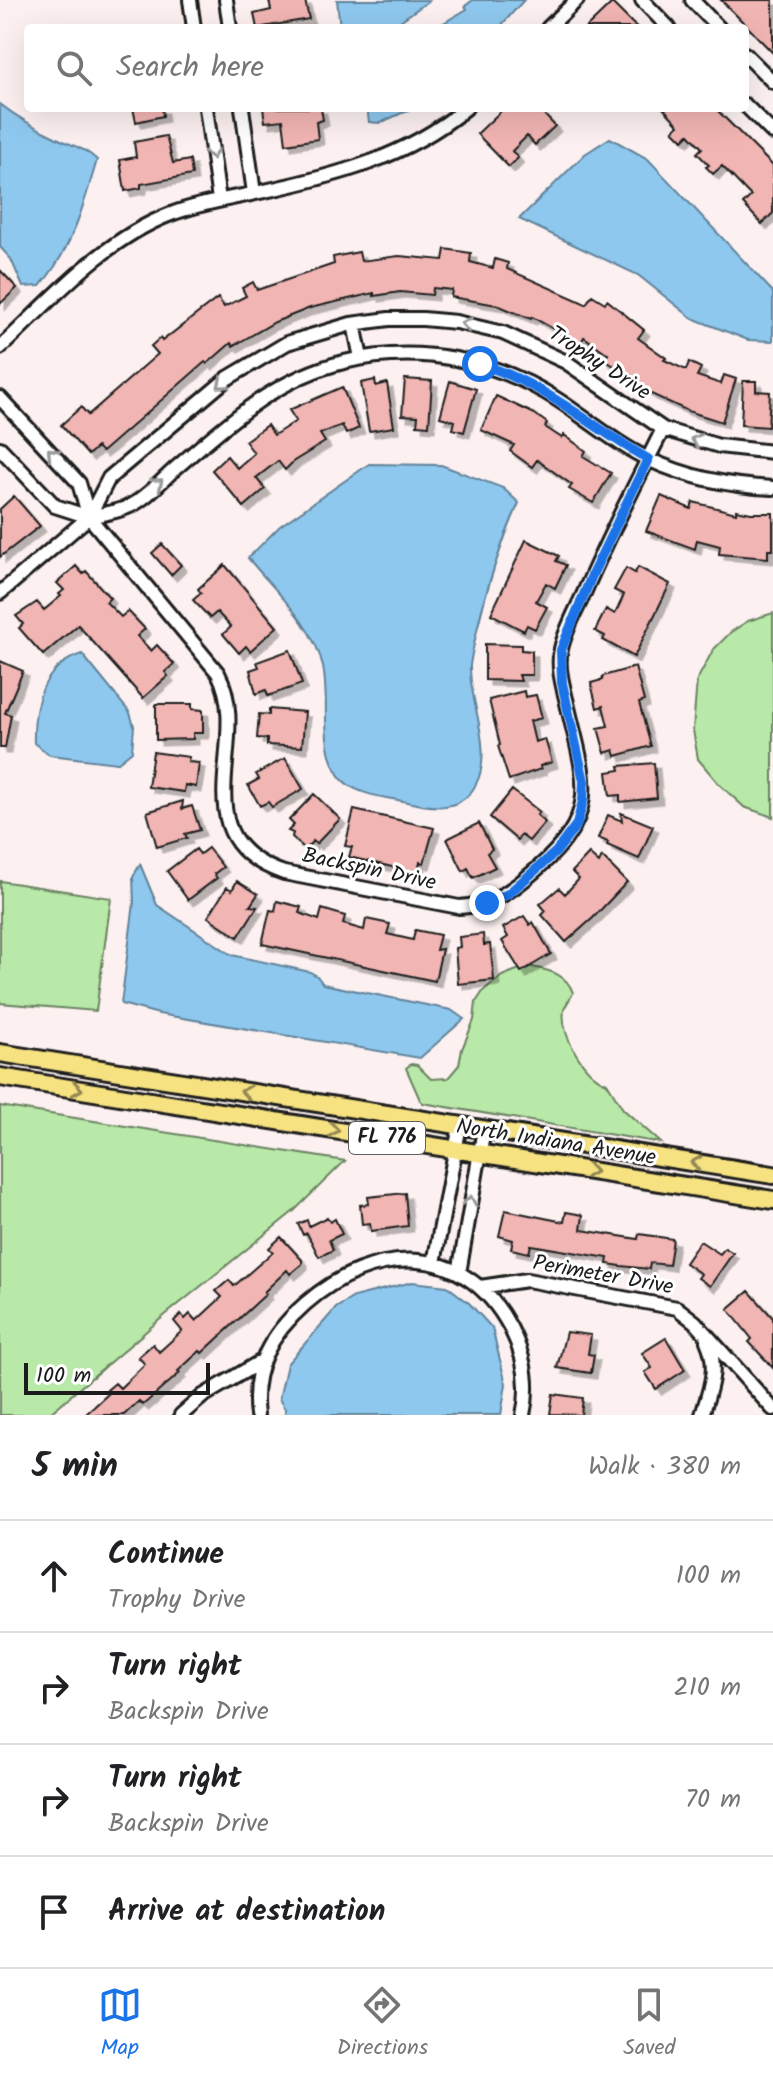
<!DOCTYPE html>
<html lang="en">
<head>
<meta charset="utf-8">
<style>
  :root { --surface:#fff; --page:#f2f2f2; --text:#202124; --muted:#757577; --line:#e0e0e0; --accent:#1a73e8 }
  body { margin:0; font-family:Kalam,sans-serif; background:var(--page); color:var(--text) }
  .scale { position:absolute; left:24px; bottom:20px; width:186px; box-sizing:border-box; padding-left:8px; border:4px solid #1c1c1c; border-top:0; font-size:22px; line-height:28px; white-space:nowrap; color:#1c1c1c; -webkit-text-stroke:6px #fff; paint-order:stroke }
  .stop { position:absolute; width:24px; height:24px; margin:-18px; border:6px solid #1a73e8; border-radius:50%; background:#fff }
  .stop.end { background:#1a73e8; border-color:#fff; box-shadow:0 2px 8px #0008 }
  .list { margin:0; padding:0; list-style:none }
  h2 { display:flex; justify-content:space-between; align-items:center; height:104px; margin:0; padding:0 32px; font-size:34px }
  h2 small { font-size:26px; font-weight:400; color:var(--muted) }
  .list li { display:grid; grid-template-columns:52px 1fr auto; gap:24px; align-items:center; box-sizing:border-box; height:112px; padding:0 32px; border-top:2px solid var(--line) }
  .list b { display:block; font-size:30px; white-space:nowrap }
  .list p { margin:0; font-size:26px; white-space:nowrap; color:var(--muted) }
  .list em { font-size:26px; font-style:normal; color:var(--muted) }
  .icon { flex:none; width:44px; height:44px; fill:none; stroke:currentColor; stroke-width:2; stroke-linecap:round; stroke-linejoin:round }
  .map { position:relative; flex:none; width:773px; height:1415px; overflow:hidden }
  .search { position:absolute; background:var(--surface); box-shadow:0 8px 32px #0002; left:24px; right:24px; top:24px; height:88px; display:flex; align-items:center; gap:20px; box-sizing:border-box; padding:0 28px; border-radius:8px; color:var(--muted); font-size:30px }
  .sheet { height:552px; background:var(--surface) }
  nav { display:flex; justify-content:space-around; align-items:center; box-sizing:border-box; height:112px; border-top:2px solid var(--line); background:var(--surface); font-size:22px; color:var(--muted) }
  nav a { display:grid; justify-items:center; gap:4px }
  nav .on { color:var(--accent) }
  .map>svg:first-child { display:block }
</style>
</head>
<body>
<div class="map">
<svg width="773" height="1415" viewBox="0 0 773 1415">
  <defs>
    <filter id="shadow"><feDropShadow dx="5.5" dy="5.5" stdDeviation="0" flood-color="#0004"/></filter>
  </defs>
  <rect width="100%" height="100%" fill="#fcf0f0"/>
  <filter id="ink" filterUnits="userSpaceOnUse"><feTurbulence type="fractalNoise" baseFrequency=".0125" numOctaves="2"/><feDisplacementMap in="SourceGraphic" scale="16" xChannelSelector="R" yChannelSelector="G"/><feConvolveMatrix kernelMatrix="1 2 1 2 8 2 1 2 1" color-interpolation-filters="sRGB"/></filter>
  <g filter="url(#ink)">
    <!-- green -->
    <path fill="#b8e9a8" stroke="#6a8262" stroke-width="2" d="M773 613V817L744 807 719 784 698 759 693 730 697 680 713 650 731 632 748 621Z
      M0 881 111 898 96 1011 0 1003Z
      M527 966C546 970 566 972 573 993 571 998 565 1005 564 1010 560 1036 585 1075 607 1083L623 1109 661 1143 423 1103 420 1100 406 1068 411 1064 417 1065 431 1079 448 1078 459 1065 462 1049 474 1020 476 1002 484 990 502 976Z
      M0 1106 345 1161 294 1211 164 1316 48 1415H0Z"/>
    <!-- water -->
    <path fill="#8fc8ee" stroke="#61839a" stroke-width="2" d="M337 0H430L390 28H340Z
      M473 0H524L499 28H435L467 9 465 6Z
      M0 104C18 118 36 128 57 138 72 146 84 147 97 160 84 204 72 250 40 286L23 287 11 259 0 247Z
      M367 108H413L380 123 369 122Z
      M610 138 648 159 773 292V341L748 340 692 318 638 275 519 219 585 154Z
      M369 464 441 465 503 488 519 503C500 545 487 586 477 630 475 642 471 654 470 666 469 703 495 751 475 786 458 816 424 806 398 800 379 797 348 792 338 774 319 743 330 701 323 667 315 626 274 590 248 558L280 526Z
      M82 654 130 713 134 726 132 751 117 763 50 755 34 743C33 706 42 666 82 654Z
      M140 864 157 905 232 955 310 972 317 976 323 984 451 1010 464 1019 420 1058 159 1014 121 1004 134 903 133 877Z
      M412 1282 447 1286 469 1303 492 1328 506 1384 501 1415H285V1409L279 1399 287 1364 336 1308 354 1297Z"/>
    <!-- building -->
    <path fill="#f1b5b3" stroke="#1c1c1c" stroke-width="2" filter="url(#shadow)" d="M269 0H305L309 19 257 28 254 14 271 10Z
      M721 0H773V53L739 18Z
      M612 3 637 28H586Z
      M133 108H162L163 116 136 122Z
      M263 108H321L323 120 316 122 318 139 286 144 283 120 265 122Z
      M504 108H538L555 126 535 145 527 136 512 151 518 158 509 167 477 134Z
      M663 108H715L773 166V213L762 224 743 204 751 196 722 166 713 174 706 167 709 165 697 153 702 148 689 134 683 140 673 130 679 125Z
      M166 136 173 163 190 160 192 175 141 184V188L125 191 120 160 136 157 134 142Z
      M445 249 471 253 470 262 493 268 495 259 508 263 507 269 586 304 592 295 605 303 607 300 644 330 638 338 666 358 664 360 686 370 689 362 701 368 697 376 721 384 724 375 736 379 722 422 688 411 651 394 632 381 634 377 604 360 608 354 584 337 580 344 532 317 531 319 497 305 451 297 452 290 433 288 432 295 400 292 374 296V293L310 308 275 322 233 346 231 343 207 364 205 362 102 452 97 447 88 455 61 425 81 407 88 415 158 354 151 346 160 338 162 341 218 298 224 307 246 296 242 288 253 282 257 290 334 264 333 257 359 252 361 261 399 256 443 260Z
      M0 270 17 288 0 304Z
      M405 379 432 381 429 426 417 425 418 416 402 415Z
      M375 380 376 386 387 383 394 427 369 431 361 383Z
      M450 381 476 389 464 432 453 429 455 421 440 417Z
      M743 381H756V391L770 392 768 427 741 425Z
      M342 387 359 428 346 434 342 425 320 434 325 442 294 461 285 470 278 461 256 478 265 489 244 507 212 470 227 456 237 468 254 453 245 441 267 425 274 435 296 421 289 410Z
      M496 396 535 414 547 423 545 427 562 438 564 435 586 451 583 456 611 473 593 503 569 489 572 485 537 460 532 467 510 451 514 445 481 430Z
      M14 496 40 526 0 557V509Z
      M661 496 691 509 693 502 736 513V510L751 513H773V550H768V558L719 554 720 546 697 540 695 549 646 531Z
      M526 540 559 556 556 561 566 565 555 588 546 583 536 601 547 607 535 629 527 625 524 631 491 614Z
      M162 544 181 565 171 575 152 553Z
      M225 565 277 627 250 651 246 646 239 653 223 634 231 627 217 612 210 618 193 600 201 593 198 589Z
      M76 566 83 574 86 571 110 598 106 602 121 617 128 611 145 629 137 636 151 651 157 645 174 664 165 672 168 676 143 698 78 625 43 655 19 628 23 624 16 616 37 602 44 610 61 596 59 594 64 590 57 583Z
      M638 567 670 584 634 657 603 640 605 636 595 631 606 609 615 614 624 595 614 590 626 568 635 573Z
      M485 644 521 645V650L532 651V675H519L521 681 485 680Z
      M290 650 302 684 268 696 266 690 256 694 250 670 259 667 257 662Z
      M0 661 23 671 5 713 11 715 5 748H0Z
      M635 667 644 701 639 703 651 746 616 756 614 750 605 753 598 728 608 726 603 706 597 708 591 683 602 680 603 676Z
      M524 691 525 697 536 695 542 718 530 721 535 742 545 739 552 762 540 766 541 769 509 780 498 746 500 745 489 700Z
      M156 704H192V709L203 710V733H193V739L156 740Z
      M269 709 305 712 302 747 267 745V739L257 738 259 714 269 715Z
      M153 752 189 757 188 762 199 763 196 787 185 785 184 792 148 787Z
      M285 758 303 789 272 807 268 802 260 806 248 785 259 779 256 774Z
      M654 763 657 798 620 802V795L610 796 607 772 620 770 619 766Z
      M512 790 540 812 537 815 545 822 529 841 521 835 517 840 490 817Z
      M314 794 340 819 316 844 313 841 305 849 292 837 293 833 288 831 294 825 289 820Z
      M183 801 182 809 192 806 200 830 185 834 187 838 157 847 147 812Z
      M354 810 434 828 424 863 420 862 418 873 349 857 352 847 345 846Z
      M621 813 653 826 639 859 607 845 608 842 598 838 608 815 622 821Z
      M479 823 492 849 487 853 495 867 473 878 468 868 463 871 447 839Z
      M208 848 223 867 214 874 217 878 188 900 167 871 196 849 200 854Z
      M589 854 599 863 602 857 627 882 593 918 566 942 542 915 546 911 540 904 559 888 565 894 579 879 572 872Z
      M237 881 258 894 250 906 257 907 238 937 208 917 227 887 232 890Z
      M277 901 301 907 299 913 319 920 322 909 345 916 343 924 364 930 366 919 390 924 387 934 413 940 415 930 440 935 436 950 442 949 435 981 262 944 270 910 275 911Z
      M524 916 530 925 533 922 551 954 521 972 502 941 508 937 503 928Z
      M483 934 484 945 490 944 494 980 458 984 455 948 460 947 459 937Z
      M405 1193 408 1226 371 1231 370 1223 362 1224 360 1205 369 1204 368 1197Z
      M505 1210 564 1222 566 1212 583 1215 581 1230 638 1239 639 1234 673 1239 669 1265 650 1263 649 1269 621 1266 607 1264 608 1258 531 1245 529 1253 511 1249 513 1240 499 1236Z
      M327 1217 330 1222 335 1219 342 1234 329 1240 333 1250 319 1257 307 1233 303 1235 298 1224 307 1220 309 1226Z
      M281 1237 302 1260V1264L290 1274 287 1270 264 1292 266 1294 202 1353 200 1351 178 1371 180 1373 143 1405 139 1401 124 1415H85L109 1393 107 1390 115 1383 120 1388 145 1364 138 1357 153 1344 159 1352 182 1331 174 1321 181 1314 185 1319 190 1314 196 1321 222 1297 216 1291 229 1280 234 1286 273 1252 269 1248Z
      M700 1241 720 1254 725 1248 733 1253 710 1286 698 1278 701 1274 685 1263Z
      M749 1291 773 1318V1368L749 1342 752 1339 728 1309Z
      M566 1332 591 1335 588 1354 594 1355 591 1373 557 1368Z
      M666 1338 685 1370 656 1389 645 1372 652 1368 642 1353Z
      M553 1394 583 1398 581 1415 550 1414Z"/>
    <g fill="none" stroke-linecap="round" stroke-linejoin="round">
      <defs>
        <path id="minor" d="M190 0 194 28
          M226 0 230 28
          M642 0 669 28
          M692 0 719 28
          M548 28 577 0
          M745 54 773 82
          M745 105 773 133
          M206 108 219 200
          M242 108 254 193
          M354 324 361 358
          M0 348C52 299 103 240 171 214 200 203 230 199 260 192 335 176 406 158 466 108
          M0 398 79 483 89 517 218 673C254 741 177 837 284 873L459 907C494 905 513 890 538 868 603 811 584 778 567 703 563 686 557 667 561 649 565 630 576 611 584 593 608 537 636 483 663 429
          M0 448 55 506 89 517
          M89 517C102 514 118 512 130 506 147 498 163 479 177 467 228 423 276 378 344 362 418 344 495 359 558 400 589 420 616 444 650 460 689 478 730 486 773 488
          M0 593 89 517 109 478 228 378 287 343 351 324 389 319H423L456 322 503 333 566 362 663 429 719 446 773 452
          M434 1263 460 1125
          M459 1273 484 1129
          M480 1287 527 1280 677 1308 695 1322 773 1409
          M181 1415 203 1396 260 1362
          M257 1415C251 1368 271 1334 305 1304 372 1245 464 1240 510 1327 524 1354 530 1385 523 1415
          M702 1415C710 1389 719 1367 707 1341"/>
        <path id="major" d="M0 1053 773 1175
          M0 1077 773 1200"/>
      </defs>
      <!-- minor casing -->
      <use href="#minor" stroke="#1c1c1c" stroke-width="18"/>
      <!-- major casing -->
      <use href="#major" stroke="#1c1c1c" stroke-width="22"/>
      <!-- minor -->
      <use href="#minor" stroke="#fff" stroke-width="12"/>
      <!-- major -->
      <use href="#major" stroke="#f6e281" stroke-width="16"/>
    </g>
    <!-- one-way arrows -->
    <defs><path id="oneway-chevron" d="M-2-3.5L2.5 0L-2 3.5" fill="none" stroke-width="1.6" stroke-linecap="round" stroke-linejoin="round" transform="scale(2)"/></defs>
    <g stroke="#999">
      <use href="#oneway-chevron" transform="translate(212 154) rotate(82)"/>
      <use href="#oneway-chevron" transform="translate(466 324) rotate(-168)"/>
      <use href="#oneway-chevron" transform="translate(222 384) rotate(141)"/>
      <use href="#oneway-chevron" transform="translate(696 440) rotate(-164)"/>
      <use href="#oneway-chevron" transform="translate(52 453) rotate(-133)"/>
      <use href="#oneway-chevron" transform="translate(158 483) rotate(-40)"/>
      <use href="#oneway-chevron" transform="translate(470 1201) rotate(-81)"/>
    </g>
    <g stroke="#948954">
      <use href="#oneway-chevron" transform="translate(77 1089) rotate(9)"/>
      <use href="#oneway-chevron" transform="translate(246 1092) rotate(-171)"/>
      <use href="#oneway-chevron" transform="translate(334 1130) rotate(9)"/>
      <use href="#oneway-chevron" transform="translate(696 1163) rotate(-171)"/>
      <use href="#oneway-chevron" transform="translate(591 1171) rotate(9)"/>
    </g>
  </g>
  <g fill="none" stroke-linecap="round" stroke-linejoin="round" filter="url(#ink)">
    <!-- route -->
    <path stroke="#1a73e8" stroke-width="10" d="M480 364C543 383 592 427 648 459L593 573 561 650 562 683 584 781 583 801 577 824 556 852 508 894 487 903"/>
  </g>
  <g text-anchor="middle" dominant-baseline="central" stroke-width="6" stroke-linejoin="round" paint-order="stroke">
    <!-- shield labels -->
    <rect fill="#fff" stroke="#606060" stroke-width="2" x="349" y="1122" width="76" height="32" rx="6"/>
    <g font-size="20" font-weight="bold" fill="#1c1c1c">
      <text x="387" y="1138">FL 776</text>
    </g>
    <!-- street labels -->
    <g font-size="22" fill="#1c1c1c" stroke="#fff">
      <text transform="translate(599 364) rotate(33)">Trophy Drive</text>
      <text transform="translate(369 870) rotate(12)">Backspin Drive</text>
      <text transform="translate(556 1143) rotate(9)">North Indiana Avenue</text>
      <text transform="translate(603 1276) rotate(10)">Perimeter Drive</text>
    </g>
  </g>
</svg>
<div class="scale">100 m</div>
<div class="stop" style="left:480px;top:364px"></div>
<div class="stop end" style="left:487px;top:903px"></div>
<div class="search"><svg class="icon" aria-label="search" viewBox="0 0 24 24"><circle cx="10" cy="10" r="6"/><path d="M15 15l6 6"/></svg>Search here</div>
</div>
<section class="sheet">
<h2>5 min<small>Walk · 380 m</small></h2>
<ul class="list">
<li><svg class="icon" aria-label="ahead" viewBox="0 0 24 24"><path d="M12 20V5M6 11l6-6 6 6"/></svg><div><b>Continue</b><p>Trophy Drive</p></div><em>100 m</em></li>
<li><svg class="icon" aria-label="right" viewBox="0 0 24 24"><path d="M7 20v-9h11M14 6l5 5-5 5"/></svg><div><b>Turn right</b><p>Backspin Drive</p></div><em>210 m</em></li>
<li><svg class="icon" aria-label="right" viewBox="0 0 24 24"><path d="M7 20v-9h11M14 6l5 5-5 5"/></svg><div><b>Turn right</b><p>Backspin Drive</p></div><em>70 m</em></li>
<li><svg class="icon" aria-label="arrive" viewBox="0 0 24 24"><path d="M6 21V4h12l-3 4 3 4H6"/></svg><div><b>Arrive at destination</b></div></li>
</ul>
</section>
<nav>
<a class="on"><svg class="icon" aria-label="map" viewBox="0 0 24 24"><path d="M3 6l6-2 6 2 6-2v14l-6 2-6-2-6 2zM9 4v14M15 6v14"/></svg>Map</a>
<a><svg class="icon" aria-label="directions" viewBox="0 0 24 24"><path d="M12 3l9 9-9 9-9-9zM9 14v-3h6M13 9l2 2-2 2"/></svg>Directions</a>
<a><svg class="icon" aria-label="saved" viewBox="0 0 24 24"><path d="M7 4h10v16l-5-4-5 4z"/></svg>Saved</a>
</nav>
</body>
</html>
